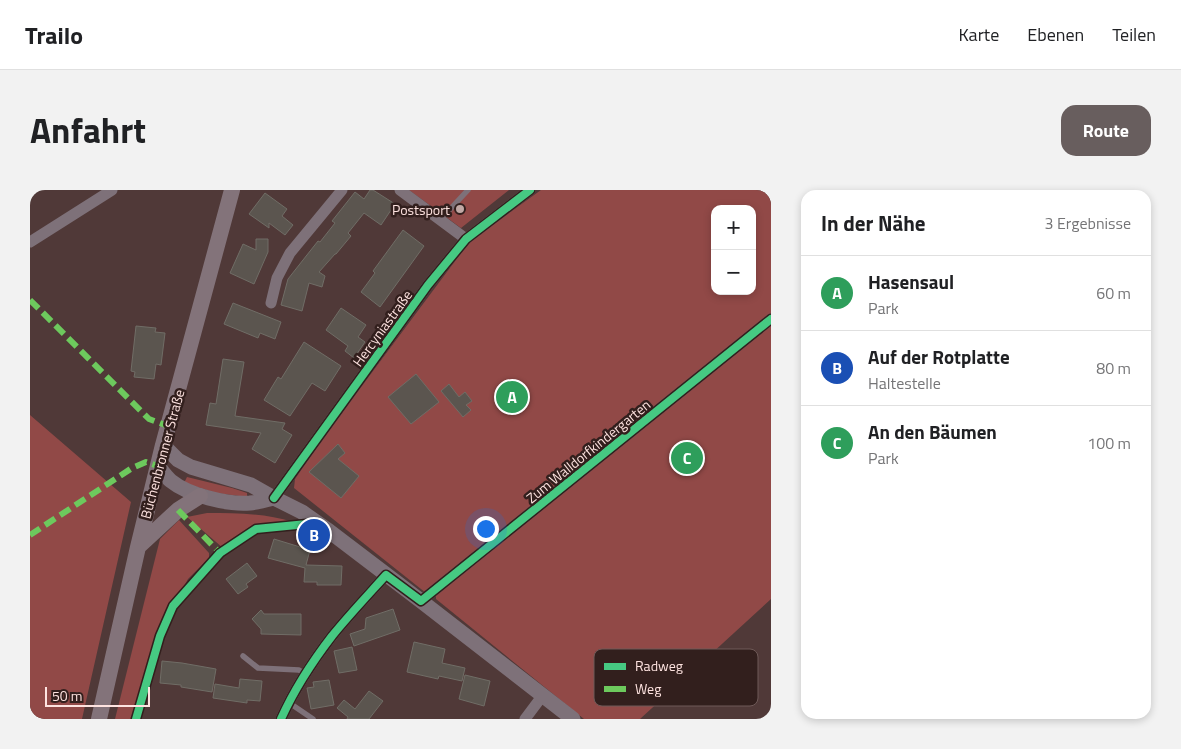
<!DOCTYPE html>
<html lang="de">
<head>
<meta charset="utf-8">
<style>
  :root { --surface:#fff; --page:#f2f2f2; --text:#202124; --muted:#757577; --line:#e0e0e0; --accent:#685e5e }
  body { margin:0; font-family:"Titillium Web",sans-serif; background:var(--page); color:var(--text) }
  .controls { position:absolute; right:15px; top:15px; display:grid; overflow:hidden; border-radius:10px; box-shadow:0 2px 8px #0003 }
  .controls button { width:45px; height:45px; display:grid; place-items:center; padding:0; border:0; border-bottom:1px solid var(--line); background:var(--surface); color:var(--text); font:25px sans-serif }
  .scale { position:absolute; left:15px; bottom:12px; width:105px; box-sizing:border-box; padding-left:5px; border:2px solid #fee3e0; border-top:0; font-size:14px; line-height:18px; white-space:nowrap; color:#fee3e0; -webkit-text-stroke:4px #321f1d; paint-order:stroke }
  .you { position:absolute; left:455px; top:338px; width:18px; height:18px; margin:-12px; border:4px solid #fff; border-radius:50%; background:#1a73e8; box-shadow:0 0 0 8px #1a73e833 }
  .badge { display:grid; place-items:center; width:32px; height:32px; border-radius:50%; background:var(--accent); color:#fff; font-size:16px; font-weight:700 }
  .pin { position:absolute; translate:-50% -50%; border:2px solid #fff; box-shadow:0 1px 5px #0006 }
  .list { margin:0; padding:0; list-style:none }
  h2 { display:flex; justify-content:space-between; align-items:center; height:65px; margin:0; padding:0 20px; font-size:21px }
  h2 small { font-size:16px; font-weight:400; color:var(--muted) }
  .list li { display:grid; grid-template-columns:32px 1fr auto; gap:15px; align-items:center; box-sizing:border-box; height:75px; padding:0 20px; border-top:1px solid var(--line) }
  .list b { display:block; font-size:19px; white-space:nowrap }
  .list p { margin:0; font-size:16px; white-space:nowrap; color:var(--muted) }
  .list em { font-size:16px; font-style:normal; color:var(--muted) }
  .map { position:relative; flex:none; width:741px; height:529px; overflow:hidden; border-radius:15px }
  header { display:flex; align-items:center; gap:30px; box-sizing:border-box; height:70px; padding:0 25px; background:var(--surface); border-bottom:1px solid var(--line) }
  header strong { font-size:24px }
  nav { display:flex; gap:28px; margin-inline-start:auto; font-size:18px }
  .intro { display:flex; align-items:center; justify-content:space-between; box-sizing:border-box; height:120px; padding:0 30px }
  h1 { margin:0; font-size:35px }
  .button { padding:12px 22px; border-radius:15px; background:var(--accent); color:#fff; font-size:18px; font-weight:700 }
  main { display:flex; gap:30px; padding:0 30px }
  aside { flex:1; background:var(--surface); border-radius:15px; box-shadow:0 2px 8px #0003 }
  .map>svg:first-child { display:block }
</style>
</head>
<body>
<header>
<strong>Trailo</strong>
<nav><a>Karte</a><a>Ebenen</a><a>Teilen</a></nav>
</header>
<div class="intro"><h1>Anfahrt</h1><a class="button">Route</a></div>
<main>
<div class="map">
<svg width="741" height="529" viewBox="0 0 741 529">
  <rect width="100%" height="100%" fill="#503938"/>
  <!-- green -->
  <path fill="#914947" fill-rule="evenodd" d="M379 0H479L431 38Z
    M511 0H741V126L396 403 264 298 265 289 287 256 440 51ZM685 19H722V101H685Z
    M741 133V409L610 529H554L406 409V402Z
    M0 225 101 312 52 529H0Z
    M157 287 202 298 217 303V307L186 303 154 293Z
    M177 323C206 323 235 323 263 332L223 335 193 358 157 327Z
    M149 330 179 363V368L158 389 143 416 130 446 106 529H85L130 349Z"/>
  <!-- building -->
  <path fill="#5b554f" stroke="#706d66" d="M340 0H343L365 14 351 35 334 23 318 43 321 46 306 64H305L289 82 295 86 292 97 279 93 272 121 251 115 258 89 288 51 290 52 305 33 302 31 325 2 334 9Z
    M235 3 257 19 252 26 263 35 255 45 239 33V38L219 24Z
    M373 40 394 56 350 117 331 102 345 83 343 81Z
    M226 49H238V62L224 94 200 83 213 54 226 60Z
    M203 113 251 132 245 149 230 143 228 148 194 134Z
    M311 118 336 135 328 147 335 152 324 168 315 161 318 156 296 140Z
    M106 136 126 138 125 142 135 143 131 175 126 174 124 189 104 187 105 182 101 181Z
    M274 152 311 176 295 201 282 193 260 226 234 210 248 187 251 189Z
    M193 169 214 172 205 226 255 233 252 239 262 245 245 273 222 259 231 243 176 235 180 213 186 214Z
    M386 184 409 212 381 234 358 207Z
    M419 194 429 207 435 202 442 211 436 215 441 220 433 227 411 201Z
    M308 254 315 263 308 269 329 286 311 308 279 282Z
    M244 349 280 360 276 375 312 376 311 395H287V392H274L275 378 238 368Z
    M217 373 227 386 216 394 218 397 208 404 196 389Z
    M363 419 370 440 324 456 320 444 335 439 336 428Z
    M231 420 234 424H271V445L231 444V439L222 429Z
    M384 452 415 459 412 473 435 478 432 491 409 486 408 489 377 482Z
    M322 457 327 480 309 483 304 461Z
    M132 471 152 473 186 479 182 502 151 497V495L130 493Z
    M435 485 460 491 454 516 429 509Z
    M210 489 232 491 230 511 217 510V513L183 508 185 494 209 498Z
    M299 490 304 515 281 519 277 498 284 497 283 492Z
    M339 501 353 511 339 529H317L318 527 307 518 314 510 325 519Z"/>
  <g fill="none" stroke-linecap="round" stroke-linejoin="round">
    <!-- service -->
    <path stroke="#7e7179" stroke-width="5.5" d="M411 29 438 0
      M213 466 228 478 269 480 275 484
      M258 512 283 529"/>
    <!-- minor -->
    <path stroke="#7e7179" stroke-width="11" d="M370 0 436 49
      M0 52 82 0
      M241 113 247 88 260 63 312 0
      M244 308 398 95 436 49 500 0
      M391 411 741 129
      M251 529C264 500 282 472 302 446 319 425 338 405 356 385
      M495 529 513 505"/>
    <!-- tertiary -->
    <path stroke="#7e7179" stroke-width="15" d="M133 255 148 270 161 277 221 295 244 308 272 322 299 341 391 411 543 529
      M128 276C132 281 136 287 141 291 158 305 198 315 220 313 228 312 236 310 244 308"/>
    <!-- secondary -->
    <path stroke="#83737a" stroke-width="16" d="M108 357 148 320 170 306
      M69 529 108 357 133 255 202 0"/>
    <!-- quiet -->
    <path stroke="#6dc95d" stroke-width="6" stroke-dasharray="12 6" stroke-linecap="butt" d="M0 110 119 229 138 236
      M148 320 190 363
      M0 345 102 278 116 272 128 276"/>
    <defs>
      <path id="cycleway" d="M244 308 398 95 436 49 500 0
        M106 529 130 446 143 416 190 363 226 339 287 333
        M251 529C264 500 282 472 302 446 319 425 338 405 356 385L391 411 741 129"/>
    </defs>
    <!-- cycleway casing -->
    <use href="#cycleway" stroke="#321f1d" stroke-width="11"/>
    <!-- cycleway -->
    <use href="#cycleway" stroke="#46c982" stroke-width="8"/>
  </g>
  <!-- markers -->
  <circle fill="#c1a8a5" stroke="#321f1d" stroke-width="2" cx="430" cy="19" r="5"/>
  <g text-anchor="middle" dominant-baseline="central" stroke-width="5" stroke-linejoin="round" paint-order="stroke">
    <!-- poi labels -->
    <g font-size="14" fill="#fee3e0" stroke="#321f1d" text-anchor="end">
      <text x="420" y="19">Postsport</text>
    </g>
    <!-- street labels -->
    <g font-size="14" fill="#fee3e0" stroke="#321f1d">
      <text transform="translate(352 138) rotate(-54)">Hercyniastraße</text>
      <text transform="translate(558 261) rotate(-39)">Zum Walldorfkindergarten</text>
      <text transform="translate(132 264) rotate(-75)">Büchenbronner Straße</text>
    </g>
  </g>
  <!-- legend -->
  <rect x="564" y="459" width="164" height="57" rx="8" fill="#321f1d" stroke="#6f5a58" stroke-width="1"/>
  <rect x="574" y="473" width="22" height="7" fill="#46c982"/>
  <rect x="574" y="496" width="22" height="6" fill="#6dc95d"/>
  <g font-size="14" fill="#fee3e0">
    <text x="605" y="481">Radweg</text>
    <text x="605" y="504">Weg</text>
  </g>
</svg>
<div class="controls">
<button>+</button>
<button>−</button>
</div>
<div class="scale">50 m</div>
<div class="you"></div>
<div class="pin badge" style="left:482px;top:207px;background:#2e9e5b">A</div>
<div class="pin badge" style="left:284px;top:345px;background:#1a4fb4">B</div>
<div class="pin badge" style="left:657px;top:268px;background:#2e9e5b">C</div>
</div>
<aside>
<h2>In der Nähe<small>3 Ergebnisse</small></h2>
<ul class="list">
<li><span class="badge" style="background:#2e9e5b">A</span><div><b>Hasensaul</b><p>Park</p></div><em>60 m</em></li>
<li><span class="badge" style="background:#1a4fb4">B</span><div><b>Auf der Rotplatte</b><p>Haltestelle</p></div><em>80 m</em></li>
<li><span class="badge" style="background:#2e9e5b">C</span><div><b>An den Bäumen</b><p>Park</p></div><em>100 m</em></li>
</ul>
</aside>
</main>
</body>
</html>
